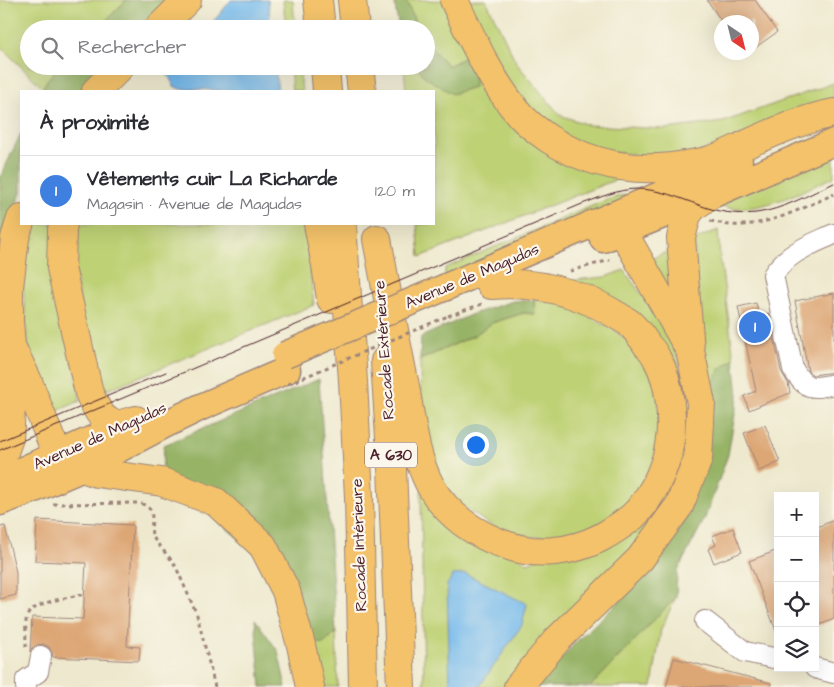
<!DOCTYPE html>
<html lang="fr">
<head>
<meta charset="utf-8">
<style>
  :root { --surface:#fff; --page:#f7f7f7; --text:#2b2b33; --muted:#7c7c81; --line:#e1e1e2; --accent:#d1495b }
  body { margin:0; font-family:"Architects Daughter",sans-serif; background:var(--page); color:var(--text) }
  .controls { position:absolute; right:15px; bottom:15px; display:grid; overflow:hidden; border-radius:0px; box-shadow:0 5px 20px #0002 }
  .controls button { width:45px; height:45px; display:grid; place-items:center; padding:0; border:0; border-bottom:1px solid var(--line); background:var(--surface); color:var(--text); font:25px sans-serif }
  .compass { position:absolute; left:714px; top:15px; width:45px; height:45px; border-radius:50%; background:var(--surface); box-shadow:0 5px 20px #0002; rotate:145deg }
  .you { position:absolute; left:475px; top:444px; width:18px; height:18px; margin:-12px; border:4px solid #fff; border-radius:50%; background:#1a73e8; box-shadow:0 0 0 8px #1a73e833 }
  .badge { display:grid; place-items:center; width:32px; height:32px; border-radius:50%; background:var(--accent); color:#fff; font-size:16px; font-weight:700 }
  .pin { position:absolute; translate:-50% -50%; border:2px solid #fff; box-shadow:0 1px 5px #0006 }
  .list { margin:0; padding:0; list-style:none }
  h2 { display:flex; justify-content:space-between; align-items:center; height:65px; margin:0; padding:0 20px; font-size:21px }
  h2 small { font-size:16px; font-weight:400; color:var(--muted) }
  .list li { display:grid; grid-template-columns:32px 1fr auto; gap:15px; align-items:center; box-sizing:border-box; height:70px; padding:0 20px; border-top:1px solid var(--line) }
  .list b { display:block; font-size:19px; white-space:nowrap }
  .list p { margin:0; font-size:16px; white-space:nowrap; color:var(--muted) }
  .list em { font-size:16px; font-style:normal; color:var(--muted) }
  .icon { flex:none; width:28px; height:28px; fill:none; stroke:currentColor; stroke-width:2; stroke-linecap:round; stroke-linejoin:round }
  .map { position:relative; flex:none; width:834px; height:687px; overflow:hidden }
  .search { position:absolute; background:var(--surface); box-shadow:0 5px 20px #0002; left:20px; top:20px; width:415px; height:55px; display:flex; align-items:center; gap:12px; box-sizing:border-box; padding:0 18px; border-radius:28px; color:var(--muted); font-size:19px }
  .panel { position:absolute; background:var(--surface); box-shadow:0 5px 20px #0002; left:20px; top:90px; width:415px; height:135px; border-radius:0px }
  .map>svg:first-child { display:block }
</style>
</head>
<body>
<div class="map">
<svg width="834" height="687" viewBox="0 0 834 687">
  <rect width="100%" height="100%" fill="#fbf7ec"/>
  <filter id="ink" filterUnits="userSpaceOnUse"><feTurbulence type="fractalNoise" baseFrequency=".02" numOctaves="2"/><feDisplacementMap in="SourceGraphic" scale="10" xChannelSelector="R" yChannelSelector="G"/><feConvolveMatrix kernelMatrix="1 2 1 2 8 2 1 2 1" color-interpolation-filters="sRGB"/></filter>
  <filter id="wash" filterUnits="userSpaceOnUse"><feTurbulence type="fractalNoise" baseFrequency=".0096" numOctaves="4" result="noise"/><feDisplacementMap in="SourceGraphic" scale="20" xChannelSelector="R" yChannelSelector="G"/><feGaussianBlur stdDeviation="1.12" result="paint"/><feColorMatrix in="noise" values="0 0 0 0 0 0 0 0 0 0 0 0 0 0 0 0 0 1.4 0 .05"/><feComposite in="paint" operator="in"/></filter>
  <g filter="url(#wash)">
    <rect width="100%" height="100%" fill="#eee9ce"/>
    <!-- green -->
    <path fill="#bed175" stroke="#847850" d="M0 0H126L98 29H29V66H60L47 80 43 88 0 46Z
      M283 0H293L295 29H286Z
      M406 0H443L467 56 448 66 426 42V29H418Z
      M466 0H486L517 64 560 115 588 125 665 129 723 122 834 83V98L732 139 693 154 654 156 609 152 565 137 535 113 504 75Z
      M290 66H299L302 91H292Z
      M404 66H417L425 77 476 74 620 178 420 257 417 224H434V91H406Z
      M834 151V177C801 191 767 211 730 208 725 207 720 205 715 204Z
      M624 195 635 197 445 278V268L604 201Z
      M28 224H55L80 401 50 414 34 378 27 336 23 284Z
      M76 224H305L314 305 102 392 85 338 71 246Z
      M718 230 720 257 734 359 719 370 711 389 698 298 694 240Z
      M671 250 678 317 648 260Z
      M624 270 655 313 676 353 689 398V443L680 474 667 503 643 538 551 630 504 687H424L421 490 528 563 657 498 670 366 558 283 583 279 605 277Z
      M534 300 556 302 588 316 616 331 640 352 657 389 660 425 653 462 635 495 620 510 601 523 567 536 533 537 495 528 465 508 442 485 427 452 421 415 420 360 473 336 492 323 523 313 534 314Z
      M676 597 661 629 652 687H590Z
      M336 632 338 687H318L308 640 323 644Z"/>
    <!-- forest -->
    <path fill="#96b366" stroke="#706948" d="M126 0H168L141 29H98Z
      M394 0H406L418 29H399Z
      M426 42 448 66 467 56 476 74 474 87 452 94 425 77 417 66H426Z
      M60 66H106L85 91H41L47 80Z
      M21 133V193L10 219 0 272V178Z
      M534 300 535 314 523 313 492 323 473 336 420 360 421 337 475 313 513 301Z
      M734 359 738 396 728 455 705 518 677 572 676 597 590 687H537L576 642 626 595 668 546 689 513 711 389 719 370Z
      M319 379 336 632 323 644 308 640 294 587 162 472 164 445Z
      M255 619 278 651 286 687H261Z"/>
    <!-- water -->
    <path fill="#74b9eb" stroke="#5f6c8b" d="M231 0H268L271 29H206L219 15Z
      M171 66H275L278 91H228L197 89H180L174 86 167 73Z
      M466 574 527 604 522 625 479 687H450L447 585 453 575Z"/>
    <g id="blocks">
      <!-- building -->
      <path fill="#dda674" d="M707 0H755L777 32 752 50V22H722Z
        M834 293V372L813 375 808 371 795 301Z
        M756 303 759 316 769 313 781 371 788 383 790 393 749 410 744 396 756 391 738 307Z
        M765 425 780 462 759 471 744 433Z
        M37 520 133 525 127 646 140 647 139 661 53 657 52 652 49 647 43 644 37 645 32 648 30 652 32 617 83 619 86 563 35 561Z
        M834 520V619L815 627V528Z
        M5 526 16 572V595L0 599V527Z
        M733 528 742 552 714 563 708 549 716 545 712 536Z
        M778 550V633H777L749 561Z
        M674 658 771 683 770 687H666Z"/>
    </g>
  </g>
  <g filter="url(#ink)">
    <use href="#blocks" fill-opacity="0" stroke="#9c847c" stroke-width="1"/>
    <g fill="none" stroke-linecap="round" stroke-linejoin="round">
      <defs>
        <path id="minor" d="M834 234C810 245 788 252 773 275L793 369C805 390 812 389 834 384
          M705 621 745 652 778 659
          M815 668 834 673
          M26 687V680L38 672 41 656"/>
        <path id="major" d="M603 239 693 203 834 142
          M446 287 739 161
          M0 480 136 420
          M0 502 32 490 83 468 166 424 201 407 287 370"/>
        <path id="highway" d="M318 0 321 29
          M352 0 355 29
          M454 0C472 39 491 82 520 115 528 124 539 132 549 139 594 167 640 174 691 164 698 163 704 162 710 160 722 157 734 150 745 145 774 132 803 119 834 113
          M158 29 187 0
          M325 66 327 91
          M359 66 362 91
          M96 91 121 66
          M63 224 62 230 61 268 89 393C95 405 102 425 119 424 124 424 130 421 136 420
          M318 224 326 265 331 299
          M342 224 353 381 359 497 363 687
          M593 224C605 222 614 221 623 232L687 345
          M377 239C386 288 395 337 405 386 411 418 414 455 430 485 446 515 477 536 509 546 538 556 572 552 600 538 611 532 622 525 632 517 641 509 649 497 655 486 661 474 667 460 669 446 674 421 670 381 657 359 655 354 651 349 647 345 642 337 635 328 628 322 623 319 618 316 613 313 576 291 533 281 491 285
          M11 346 27 379 51 440 60 453 68 459 83 468 97 473 162 482 216 502 263 546 286 591 301 645 310 687
          M385 361 392 468 401 687
          M0 463 9 438 10 426 11 407V346L9 321V287L15 238 21 219
          M518 687 556 641 640 559 679 506 698 459 701 403 690 350 681 238 687 215 693 207 707 197"/>
      </defs>
      <!-- minor casing -->
      <use href="#minor" stroke="#9c847c" stroke-width="22"/>
      <!-- major casing -->
      <use href="#major" stroke="#9c847c" stroke-width="29"/>
      <!-- highway casing -->
      <use href="#highway" stroke="#9c847c" stroke-width="30"/>
      <!-- path -->
      <path stroke="#9c847c" stroke-width="3" stroke-dasharray="4 4" stroke-linecap="butt" d="M710 221C717 222 723 224 730 225 767 227 801 209 834 194
        M570 271 610 260
        M448 316 482 304
        M53 504 139 503C159 508 149 522 152 534 154 543 171 557 176 567L197 615 215 687
        M26 647C26 641 25 620 27 616 33 602 71 597 85 594"/>
      <!-- minor -->
      <use href="#minor" stroke="#fff" stroke-width="20"/>
      <!-- major -->
      <use href="#major" stroke="#f3c26a" stroke-width="26"/>
      <!-- highway -->
      <use href="#highway" stroke="#f3c26a" stroke-width="28"/>
      <!-- tram -->
      <path stroke="#4a1f2b" stroke-width="1" d="M0 441 93 402 166 372
        M0 450 582 204C599 198 618 189 637 189 659 189 679 198 699 205 717 212 737 215 756 213 782 210 810 194 834 183"/>
      <defs>
        <path id="major-bridge" d="M285 355 446 287"/>
      </defs>
      <!-- major-bridge casing -->
      <use href="#major-bridge" stroke="#9c847c" stroke-width="29" stroke-linecap="butt"/>
      <!-- path-bridge -->
      <path stroke="#9c847c" stroke-width="3" stroke-dasharray="4 4" stroke-linecap="butt" d="M288 384 448 316"/>
      <!-- major-bridge -->
      <use href="#major-bridge" stroke="#f3c26a" stroke-width="26"/>
    </g>
  </g>
  <g text-anchor="middle" dominant-baseline="central" stroke-width="4.5" stroke-linejoin="round" paint-order="stroke">
    <!-- shield labels -->
    <rect fill="#fbf7ec" stroke="#7f6065" stroke-width="1" x="365" y="442.5" width="52" height="25" rx="4"/>
    <g font-size="15" font-weight="bold" fill="#4a1f2b">
      <text x="391" y="455">A 630</text>
    </g>
    <!-- street labels -->
    <g font-size="16" fill="#4a1f2b" stroke="#fbf7ec">
      <text transform="translate(472 276) rotate(-23)">Avenue de Magudas</text>
      <text transform="translate(384 350) rotate(-94)">Rocade Extérieure</text>
      <text transform="translate(100 436) rotate(-24)">Avenue de Magudas</text>
      <text transform="translate(359 545) rotate(-92)">Rocade Intérieure</text>
    </g>
  </g>
</svg>
<div class="controls">
<button>+</button>
<button>−</button>
<button><svg class="icon" aria-label="locate" viewBox="0 0 24 24"><circle cx="12" cy="12" r="6"/><path d="M12 2v4M12 18v4M2 12h4M18 12h4"/></svg></button>
<button><svg class="icon" aria-label="layers" viewBox="0 0 24 24"><path d="M12 4l9 5-9 5-9-5zM3 14l9 5 9-5"/></svg></button>
</div>
<svg class="compass" viewBox="-18 -18 36 36"><path d="M0-13l5 13h-10z" fill="#e53935"/><path d="M0 13l5-13h-10z" fill="#7c7c81"/></svg>
<div class="you"></div>
<div class="pin badge" style="left:755px;top:327px;background:#3f7fe0">1</div>
<div class="search"><svg class="icon" aria-label="search" viewBox="0 0 24 24"><circle cx="10" cy="10" r="6"/><path d="M15 15l6 6"/></svg>Rechercher</div>
<section class="panel">
<h2>À proximité<small></small></h2>
<ul class="list">
<li><span class="badge" style="background:#3f7fe0">1</span><div><b>Vêtements cuir La Richarde</b><p>Magasin · Avenue de Magudas</p></div><em>120 m</em></li>
</ul>
</section>
</div>
</body>
</html>
